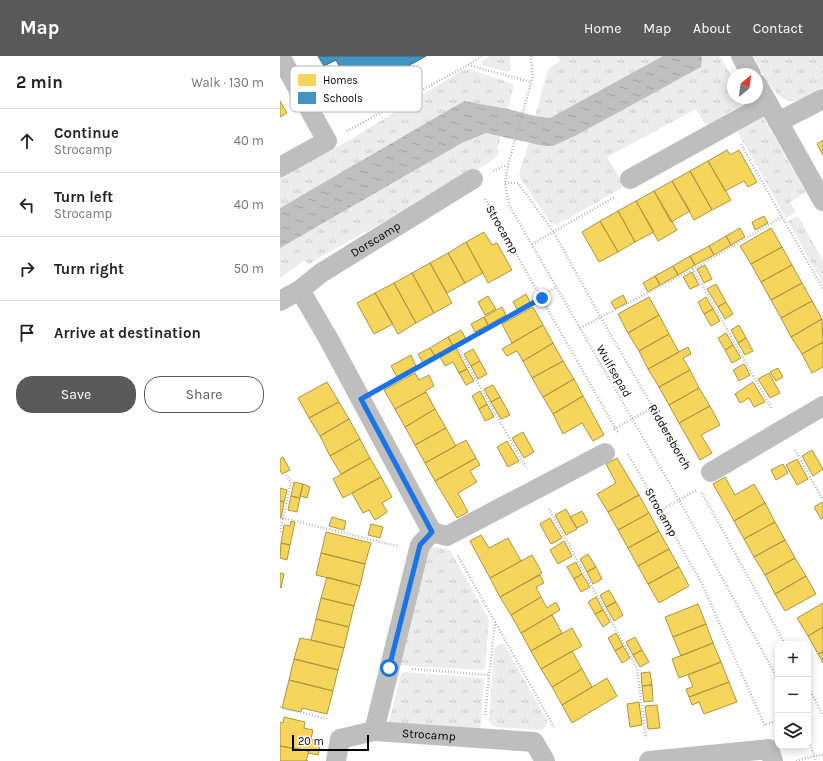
<!DOCTYPE html>
<html lang="en">
<head>
<meta charset="utf-8">
<style>
  :root { --surface:#fff; --page:#f6f6f6; --text:#222; --muted:#767676; --line:#e0e0e0; --accent:#595959 }
  body { margin:0; font-family:Karla,sans-serif; background:var(--page); color:var(--text) }
  .controls { position:absolute; right:12px; bottom:12px; display:grid; overflow:hidden; border-radius:8px; box-shadow:0 2px 10px #0003 }
  .controls button { width:36px; height:36px; display:grid; place-items:center; padding:0; border:0; border-bottom:1px solid var(--line); background:var(--surface); color:var(--text); font:20px sans-serif }
  .compass { position:absolute; left:447px; top:12px; width:36px; height:36px; border-radius:50%; background:var(--surface); box-shadow:0 2px 10px #0003; rotate:29deg }
  .scale { position:absolute; left:12px; bottom:10px; width:77px; box-sizing:border-box; padding-left:4px; border:2px solid #000; border-top:0; font-size:11px; line-height:14px; white-space:nowrap; color:#000; -webkit-text-stroke:3px #fff; paint-order:stroke }
  .stop { position:absolute; width:12px; height:12px; margin:-9px; border:3px solid #1a73e8; border-radius:50%; background:#fff }
  .stop.end { background:#1a73e8; border-color:#fff; box-shadow:0 1px 4px #0008 }
  .list { margin:0; padding:0; list-style:none }
  h2 { display:flex; justify-content:space-between; align-items:center; height:52px; margin:0; padding:0 16px; font-size:17px }
  h2 small { font-size:13px; font-weight:400; color:var(--muted) }
  .list li { display:grid; grid-template-columns:26px 1fr auto; gap:12px; align-items:center; box-sizing:border-box; height:64px; padding:0 16px; border-top:1px solid var(--line) }
  .list b { display:block; font-size:15px; white-space:nowrap }
  .list p { margin:0; font-size:13px; white-space:nowrap; color:var(--muted) }
  .list em { font-size:13px; font-style:normal; color:var(--muted) }
  .actions { display:flex; gap:8px; padding:12px 16px }
  .actions a { flex:1; padding:9px 0; border:1px solid var(--accent); border-radius:16px; text-align:center; font-size:14px; color:var(--accent) }
  .actions .main { background:var(--accent); color:#fff }
  .icon { flex:none; width:22px; height:22px; fill:none; stroke:currentColor; stroke-width:2; stroke-linecap:round; stroke-linejoin:round }
  .map { position:relative; flex:none; width:543px; height:705px; overflow:hidden }
  header { display:flex; align-items:center; gap:24px; box-sizing:border-box; height:56px; padding:0 20px; background:var(--accent); color:#fff }
  header strong { font-size:19px }
  nav { display:flex; gap:22px; margin-inline-start:auto; font-size:14px }
  main { display:flex }
  aside { flex:1; background:var(--surface) }
  .map>svg:first-child { display:block }
</style>
</head>
<body>
<header>
<strong>Map</strong>
<nav><a>Home</a><a>Map</a><a>About</a><a>Contact</a></nav>
</header>
<main>
<aside>
<h2>2 min<small>Walk · 130 m</small></h2>
<ul class="list">
<li><svg class="icon" aria-label="ahead" viewBox="0 0 24 24"><path d="M12 20V5M6 11l6-6 6 6"/></svg><div><b>Continue</b><p>Strocamp</p></div><em>40 m</em></li>
<li><svg class="icon" aria-label="left" viewBox="0 0 24 24"><path d="M17 20v-9H6M10 6l-5 5 5 5"/></svg><div><b>Turn left</b><p>Strocamp</p></div><em>40 m</em></li>
<li><svg class="icon" aria-label="right" viewBox="0 0 24 24"><path d="M7 20v-9h11M14 6l5 5-5 5"/></svg><div><b>Turn right</b></div><em>50 m</em></li>
<li><svg class="icon" aria-label="arrive" viewBox="0 0 24 24"><path d="M6 21V4h12l-3 4 3 4H6"/></svg><div><b>Arrive at destination</b></div></li>
</ul>
<div class="actions"><a class="main">Save</a><a>Share</a></div>
</aside>
<div class="map">
<svg width="543" height="705" viewBox="0 0 543 705">
  <defs>
    <pattern id="grass-tufts" width="24" height="20" patternUnits="userSpaceOnUse"><rect width="24" height="20" fill="#ececec"/><path d="M3 7l-1-3M5 7V3M7 7l1-3M15 17l-1-3M17 17v-4M19 17l1-3" fill="none" stroke="#c9c9c9"/></pattern>
    <pattern id="water-ripples" width="26" height="14" patternUnits="userSpaceOnUse"><rect width="26" height="14" fill="#bfbfbf"/><path d="M2 4q2-2 4 0t4 0M15 11q2-2 4 0t4 0" fill="none" stroke="#a2a2a2"/></pattern>
  </defs>
  <rect width="100%" height="100%" fill="#fff"/>
  <!-- grass -->
  <path fill="url(#grass-tufts)" d="M210 0H230L231 14 227 16 202 9V5Z
    M277 0H383L270 62 255 60 268 13 280 5Z
    M421 0H440L453 23V42H464L465 46 463 48 429 68 424 67 416 53 327 101 343 127 342 132 280 167 275 168 270 166 241 123 239 118 249 86 264 90H273L295 80 385 30 407 19 422 1Z
    M474 0H543V31C535 35 527 42 519 44 496 52 483 15 474 0Z
    M189 13 234 28 228 53 184 45 0 152V121L73 82 181 15Z
    M483 61 526 136 510 146 516 156 506 162 458 77V75Z
    M206 77 221 80 217 93 220 94 216 101 207 108 37 203 29 209 25 204 0 222V192L182 87Z
    M518 160 543 204V228L508 165Z
    M148 490 157 491 170 494 207 560 209 565 205 612 202 614 117 609Z
    M220 588H223L225 590 267 664 266 670 262 674 215 671 209 666 214 594 215 591Z
    M124 616 203 622 204 625 200 676 114 670 109 666 121 617Z"/>
  <!-- water -->
  <path fill="url(#water-ripples)" d="M383 0H421L422 1 421 11 295 80 273 90H264L206 77 182 87 0 192V152L184 45 228 53 255 60 270 62Z"/>
  <!-- homes -->
  <path fill="#f6d55c" stroke="#ac9540" d="M0 45 7 57 0 61Z
    M543 84V99L537 88Z
    M447 94 450 99 459 94 477 126 468 131 464 125 445 135 428 105Z
    M428 105 451 144 432 154 410 115Z
    M410 115 432 154 414 164 392 125Z
    M392 125 410 155 391 166 374 135Z
    M374 135 397 174 378 185 356 145Z
    M356 145 374 176 355 186 338 155Z
    M338 155 355 186 338 196 320 165Z
    M484 160 488 167 475 174 472 166Z
    M320 165 338 196 319 206 302 176Z
    M460 172 465 181 451 189 446 180Z
    M491 172 502 191 471 208 460 190Z
    M204 176 212 189 217 187 232 214 208 227 186 186Z
    M446 180 451 189 434 199 429 190Z
    M186 186 203 217 185 227 168 197Z
    M429 190 434 199 415 209 410 200Z
    M502 191 512 209 481 226 471 208Z
    M168 197 185 227 167 237 150 207Z
    M410 200 415 209 398 219 393 210Z
    M150 207 172 247 154 257 132 217Z
    M425 209 432 223 424 227 417 213Z
    M512 209 522 227 491 244 481 226Z
    M393 210 398 219 380 229 375 220Z
    M412 216 419 229 410 233 403 221Z
    M132 217 154 257 136 267 114 227Z
    M375 220 380 229 368 236 363 227Z
    M114 227 136 267 118 278 95 237Z
    M522 227 532 245 501 262 491 244Z
    M436 228 446 246 438 251 427 233Z
    M95 237 113 268 94 278 77 247Z
    M246 238 250 246 237 253 233 246Z
    M343 239 347 247 335 253 331 246Z
    M208 240 216 253 205 259 198 246Z
    M369 241 379 259 348 277 338 258Z
    M426 241 433 253 424 258 418 246Z
    M532 245 542 263 511 281 501 262Z
    M446 246 453 258 445 263 438 251Z
    M222 251 226 259 208 269 204 261Z
    M253 251 263 269 232 287 222 268Z
    M433 253 440 265 431 270 424 258Z
    M379 259 389 278 359 295 348 277Z
    M204 261 208 269 195 276 191 268Z
    M542 263 543 286 522 298 511 281Z
    M263 269 273 287 243 305 237 295 227 300 222 293Z
    M459 269 466 282 458 287 451 274Z
    M181 274 186 283 173 290 168 281Z
    M446 277 453 289 445 294 438 282Z
    M389 278 399 296 368 313 359 295Z
    M168 281 173 290 155 300 150 292Z
    M466 282 473 295 465 299 458 287Z
    M543 286V311L532 317 522 298Z
    M273 287 283 305 252 322 243 305Z
    M453 289 461 302 452 307 445 294Z
    M408 291 411 298 403 302 410 314 379 331 368 313Z
    M150 292 155 300 143 307 138 298Z
    M176 292 187 313 179 317 173 306 165 310 160 301Z
    M193 293 200 305 191 310 184 298Z
    M131 299 136 310 117 321 111 310Z
    M200 305 207 318 198 323 191 310Z
    M283 305 294 323 263 341 252 322Z
    M464 308 470 319 459 325 453 314Z
    M498 312 503 321 496 325 490 316Z
    M187 313 194 325 186 329 179 317Z
    M410 314 419 332 389 349 379 331Z
    M135 317 139 324 149 319 154 330 145 335 146 336 115 353 104 334Z
    M489 317 500 337 490 342 478 323Z
    M294 323 303 340 273 358 263 341Z
    M47 326 59 346 29 362 18 342Z
    M473 326 485 346 474 351 469 342 460 347 455 338Z
    M213 329 220 341 211 346 204 333Z
    M419 332 430 350 399 367 389 349Z
    M200 335 207 348 199 353 192 340Z
    M146 336 155 353 125 371 115 353Z
    M303 340 324 379 313 385 302 367 283 378 273 358Z
    M220 341 230 359 221 363 211 346Z
    M59 346 69 363 40 380 29 362Z
    M207 348 214 361 205 365 199 353Z
    M430 350 440 369 421 379 432 397 420 404 399 367Z
    M155 353 166 372 135 389 125 371Z
    M69 363 80 383 50 400 40 380Z
    M166 372 176 390 145 407 135 389Z
    M243 376 254 396 244 402 232 382Z
    M80 383 90 402 61 418 50 400Z
    M186 384 196 402 155 425 145 407Z
    M227 385 239 405 228 411 217 391Z
    M532 394 543 413 533 420 522 400Z
    M3 401 10 414 2 418 0 414V403Z
    M90 402 101 421 63 442 53 423Z
    M196 402 200 409 190 415 197 426 178 437 188 456 177 462 155 425Z
    M337 402 359 439 328 456 317 438 336 427 326 408Z
    M517 403 528 423 517 429 506 409Z
    M503 408 508 417 496 424 491 414Z
    M101 421 112 441 102 447 107 455 106 457 95 464 89 454 83 457 72 437Z
    M445 421 455 439 474 428 485 447 454 465 433 428Z
    M14 426 23 428 20 442 11 440Z
    M23 428 30 431 27 442 20 440Z
    M0 432 7 434 4 446 0 445Z
    M359 439 369 457 338 474 328 456Z
    M11 440 20 442 17 456 8 454Z
    M0 445 4 446 1 462H0Z
    M542 446 543 448V462L541 463 534 451Z
    M485 447 495 466 464 483 454 465Z
    M286 453 297 473 286 479 275 459Z
    M302 455 308 466 297 472 290 461Z
    M369 457 379 475 348 492 338 474Z
    M52 461 66 465 64 474 49 470Z
    M270 462 282 482 271 488 260 468Z
    M11 465 15 466 10 489 1 487 4 469 10 470Z
    M495 466 505 484 474 501 464 483Z
    M91 468 103 471 100 482 88 479Z
    M379 475 389 493 358 510 348 492Z
    M46 476 91 487 85 508 41 497Z
    M201 479 209 492 228 482 241 505 210 522 190 485Z
    M505 484 515 502 485 519 474 501Z
    M284 485 292 500 278 508 270 494Z
    M1 487 10 489 7 504 0 502Z
    M389 493 399 511 368 528 358 510Z
    M41 497 85 508 80 530 36 519Z
    M308 498 316 511 307 516 300 503Z
    M252 499 262 517 220 541 210 522Z
    M515 502 526 520 495 538 485 519Z
    M296 506 302 518 294 523 287 511Z
    M316 511 322 523 313 528 307 516Z
    M399 511 409 530 379 547 368 528Z
    M0 517 4 518 1 532 0 531Z
    M302 518 310 531 301 536 294 523Z
    M260 519 264 527 256 531 261 541 231 559 220 541Z
    M526 520 536 538 505 555 495 538Z
    M47 521 80 530 74 550 41 542Z
    M329 534 336 546 326 551 320 539Z
    M261 541 267 552 276 546 280 554 241 577 231 559Z
    M316 541 323 554 315 558 308 546Z
    M41 542 74 550 69 571 36 563Z
    M336 546 343 559 334 565 326 551Z
    M543 547V571L528 580 517 562Z
    M418 548 426 568 393 581 385 561Z
    M323 554 330 566 323 571 315 558Z
    M272 559 282 577 251 595 241 577Z
    M36 563 69 571 64 592 31 584Z
    M426 568 433 587 401 600 393 581Z
    M543 571V596L538 598 528 580Z
    M292 572 302 590 261 613 251 595Z
    M336 577 343 590 335 595 328 582Z
    M355 581 362 594 353 599 346 586Z
    M20 582 31 584 64 592 58 614 14 603Z
    M433 587 441 606 399 622 392 603Z
    M343 590 350 602 342 607 335 595Z
    M362 594 369 606 360 611 353 599Z
    M292 595 302 613 272 631 261 613Z
    M543 596V607L538 598Z
    M14 603 58 614 53 635 9 624Z
    M441 606 449 626 409 641 406 633 413 631 408 619Z
    M302 613 312 631 282 649 272 631Z
    M370 616 372 629 362 630 361 617Z
    M327 622 337 640 292 667 282 649Z
    M9 624 53 635 47 658 22 652 21 656 2 652Z
    M449 626 457 646 424 658 419 646 412 649 409 641Z
    M372 629 373 645 364 646 362 630Z
    M359 646 362 669 350 671 347 648Z
    M377 649 380 672 368 673 365 650Z
    M4 661 25 666 24 672 33 674 31 683 41 685 38 699 28 697 29 695 0 690V666L3 667Z
    M0 690 29 695 26 705H28H0Z"/>
  <!-- schools -->
  <path fill="#4393c3" stroke="#2f6788" d="M38 0H146L101 25 108 36 82 51 56 4 44 10Z"/>
  <g fill="none" stroke-linecap="round" stroke-linejoin="round">
    <!-- path -->
    <g stroke="#b9b9b9" stroke-width="2.5" stroke-dasharray="1 2" stroke-linecap="butt">
      <path d="M251 0 253 20 228 109 225 127 229 149 399 444 498 623"/>
      <path d="M188 9 251 26"/>
      <path d="M67 75 188 9 201 0"/>
      <path d="M461 88 502 161 413 213 492 353"/>
      <path d="M213 115 227 109"/>
      <path id="s1" d="M225 127H238L273 175 321 262 408 412"/>
      <path id="s2" d="M205 143 338 377"/>
      <path d="M502 161 543 233"/>
      <path d="M252 188 335 141"/>
      <path d="M261 240 277 231"/>
      <path d="M300 272 413 213"/>
      <path d="M177 290 262 242"/>
      <path d="M101 332 177 290 247 413"/>
      <path d="M334 373 372 352"/>
      <path d="M515 394 543 444"/>
      <path id="s3" d="M348 398 422 528 485 670"/>
      <path d="M6 419 11 426 3 462 117 490"/>
      <path d="M422 437 505 588"/>
      <path d="M269 453 357 612 366 682"/>
      <path d="M381 454 417 434"/>
      <path d="M0 476 3 462"/>
      <path d="M178 500 274 671"/>
      <path d="M132 613 209 619"/>
      <path d="M528 630 543 660"/>
      <path d="M0 651 47 663"/>
      <path d="M205 659 215 566"/>
      <path d="M486 668 498 665"/>
      <path d="M528 683 536 705"/>
      <path d="M516 705 534 700 543 699"/>
    </g>
    <!-- street -->
    <g stroke="#bebebe" stroke-width="20">
      <path d="M0 0 47 85 0 111"/>
      <path d="M461 0 471 18"/>
      <path d="M477 28 543 145"/>
      <path d="M498 66 543 43"/>
      <path d="M350 123 488 47"/>
      <path d="M20 234 48 282 152 476"/>
      <path id="s4" d="M0 245 20 234 41 217 193 123"/>
      <path d="M431 416 543 350"/>
      <path id="s5" d="M94 675 254 686 265 705"/>
      <path d="M56 705 60 683 94 675 140 489 152 476 167 480 325 397"/>
      <path d="M369 705 489 693 493 705"/>
    </g>
  </g>
  <g fill="none" stroke-linecap="round" stroke-linejoin="round">
    <!-- route -->
    <path stroke="#1a73e8" stroke-width="5" d="M109 612 140 489 152 476 81 343 262 242"/>
  </g>
  <g text-anchor="middle" dominant-baseline="central" stroke-width="4" stroke-linejoin="round" paint-order="stroke">
    <!-- street labels -->
    <g font-size="12" fill="#000" stroke="#fff">
      <text stroke="none"><textPath href="#s2" startOffset="35">Strocamp</textPath></text>
      <text stroke="none"><textPath href="#s4" startOffset="114">Dorscamp</textPath></text>
      <text transform="translate(334 315) rotate(60)">Wulfsepad</text>
      <text stroke="none"><textPath href="#s1" startOffset="309">Riddersborch</textPath></text>
      <text stroke="none"><textPath href="#s3" startOffset="67">Strocamp</textPath></text>
      <text stroke="none"><textPath href="#s5" startOffset="55">Strocamp</textPath></text>
    </g>
  </g>
  <!-- legend -->
  <rect x="10" y="10" width="132" height="46" rx="6" fill="#fff" stroke="#b2b2b2" stroke-width="1"/>
  <rect x="18" y="18" width="18" height="12" fill="#f6d55c"/>
  <rect x="18" y="36" width="18" height="12" fill="#4393c3"/>
  <g font-size="11" fill="#000">
    <text x="43" y="28">Homes</text>
    <text x="43" y="46">Schools</text>
  </g>
</svg>
<div class="controls">
<button>+</button>
<button>−</button>
<button><svg class="icon" aria-label="layers" viewBox="0 0 24 24"><path d="M12 4l9 5-9 5-9-5zM3 14l9 5 9-5"/></svg></button>
</div>
<svg class="compass" viewBox="-18 -18 36 36"><path d="M0-13l5 13h-10z" fill="#e53935"/><path d="M0 13l5-13h-10z" fill="#767676"/></svg>
<div class="scale">20 m</div>
<div class="stop" style="left:109px;top:612px"></div>
<div class="stop end" style="left:262px;top:242px"></div>
</div>
</main>
</body>
</html>
